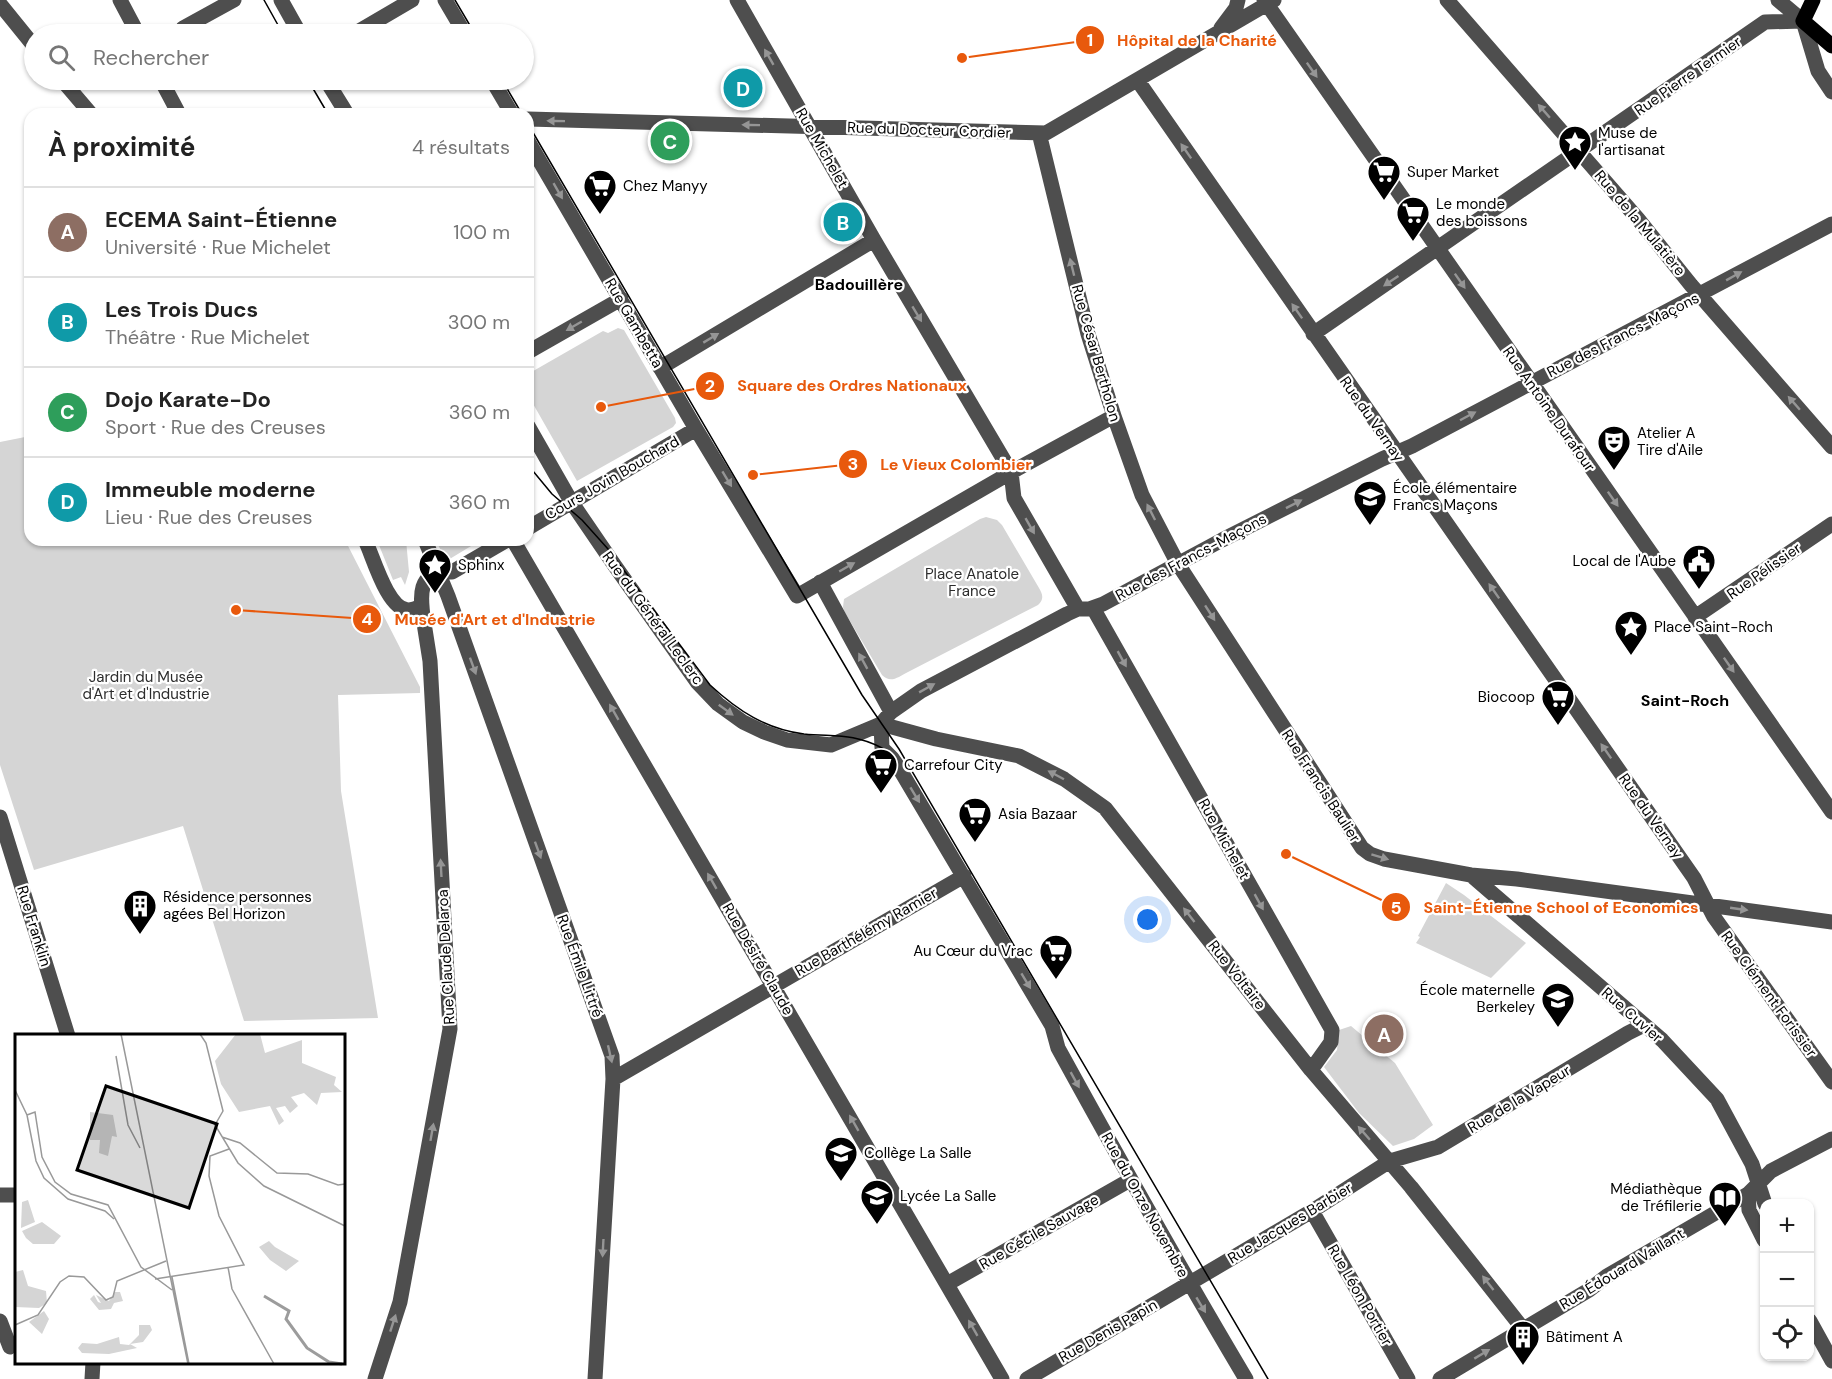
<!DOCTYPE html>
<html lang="fr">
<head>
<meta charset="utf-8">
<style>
  :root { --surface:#fff; --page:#f6f6f6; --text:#222; --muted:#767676; --line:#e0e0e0; --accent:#000 }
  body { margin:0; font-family:"DM Sans",sans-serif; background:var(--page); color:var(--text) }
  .controls { position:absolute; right:18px; bottom:18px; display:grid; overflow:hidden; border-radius:12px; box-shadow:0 2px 4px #0004 }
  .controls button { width:54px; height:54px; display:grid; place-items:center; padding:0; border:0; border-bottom:2px solid var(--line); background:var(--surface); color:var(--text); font:30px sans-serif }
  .you { position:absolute; left:1148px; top:920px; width:21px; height:21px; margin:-15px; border:4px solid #fff; border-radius:50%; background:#1a73e8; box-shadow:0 0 0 9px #1a73e833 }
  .badge { display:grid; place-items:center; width:39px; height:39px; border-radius:50%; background:var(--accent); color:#fff; font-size:20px; font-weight:700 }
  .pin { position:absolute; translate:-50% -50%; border:3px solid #fff; box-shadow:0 2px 6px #0006 }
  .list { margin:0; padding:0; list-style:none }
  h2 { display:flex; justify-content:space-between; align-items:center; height:78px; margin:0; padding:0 24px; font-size:26px }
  h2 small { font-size:20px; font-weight:400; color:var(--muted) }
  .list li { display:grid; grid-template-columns:39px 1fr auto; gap:18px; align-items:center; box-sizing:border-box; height:90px; padding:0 24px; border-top:2px solid var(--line) }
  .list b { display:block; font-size:22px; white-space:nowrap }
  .list p { margin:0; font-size:20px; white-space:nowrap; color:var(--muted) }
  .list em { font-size:20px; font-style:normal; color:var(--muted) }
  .icon { flex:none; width:33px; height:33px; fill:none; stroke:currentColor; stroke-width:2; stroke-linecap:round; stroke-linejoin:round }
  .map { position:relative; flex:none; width:1832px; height:1379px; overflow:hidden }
  .search { position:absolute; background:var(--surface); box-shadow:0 2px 4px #0004; left:24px; top:24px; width:510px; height:66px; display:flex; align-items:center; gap:15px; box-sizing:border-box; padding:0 21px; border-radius:33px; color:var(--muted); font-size:22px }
  .panel { position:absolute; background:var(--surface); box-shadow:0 2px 4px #0004; left:24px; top:108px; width:510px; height:438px; border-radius:18px }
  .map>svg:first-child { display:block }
</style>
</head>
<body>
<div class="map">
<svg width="1832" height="1379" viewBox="0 0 1832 1379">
  <rect width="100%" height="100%" fill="#fff"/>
  <!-- green -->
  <path fill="#d5d5d5" d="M618 328 624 330 675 418 676 423 673 427 577 481 528 395V374L603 331 608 333Z
    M30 436V540H345L420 687V693L338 695 341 791 378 1018 244 1021 183 826 34 870 0 765V442Z
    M986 517 997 520 1002 525 1039 588C1043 595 1044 599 1038 605L908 672C898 677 891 684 882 675L844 611 843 607 844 599 980 519Z
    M377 540H406L409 572 405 585 401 577 393 580Z
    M436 540H481L448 560H445Z
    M1446 883 1464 895 1526 943 1491 978 1416 943 1420 937 1418 936Z
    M1351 1026 1395 1063 1433 1125 1414 1139 1393 1146 1359 1113 1324 1067 1337 1050 1339 1030Z"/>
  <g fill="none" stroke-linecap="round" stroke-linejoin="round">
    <!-- minor -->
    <path stroke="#4e4e4e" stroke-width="15" d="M120 0 138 34
      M281 0 300 34
      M445 0 465 34
      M737 0 874 240 1011 472 1014 498 1078 609
      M1264 0 1832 812
      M1447 0 1638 219 1691 285 1832 447
      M1778 0 1803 21
      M0 4 34 46
      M1803 21 1818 71 1832 92
      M183 28 234 0
      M1221 28 1236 8 1238 0
      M354 34 412 0
      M62 80 91 114
      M161 80 179 114
      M326 80 347 114
      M492 80 512 114
      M1138 81 1694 878 1714 917 1832 1082
      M528 119 1046 133 1274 0
      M1039 133 1088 334 1114 416 1142 495 1178 564 1362 848 1370 854 1384 859 1471 875 1517 879 1832 922
      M528 141 696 429 797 596 1017 469 1114 416
      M1313 334 1765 22 1803 21
      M528 352 621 299
      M660 368 874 240
      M528 426 572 503 615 566 697 682 718 704 743 722 764 732 787 740 831 745 881 724 891 712 921 691 1067 614 1078 609H1089L1103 604 1222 540 1382 459 1412 446 1832 224
      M528 528 696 429
      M365 540C373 556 387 609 408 610 412 610 417 608 421 606
      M425 540 448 596 612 1056 613 1079 595 1379
      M513 540 1002 1379
      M820 582 891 712
      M1093 608 1332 1030 1331 1042 1311 1070
      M1695 617 1832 524
      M881 724 936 739 1019 756 1064 779 1105 808 1311 1070 1411 1187 1524 1330
      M881 724 882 748 892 758 899 768 1052 1026 1058 1048C1119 1159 1181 1270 1246 1379
      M0 817 68 1036
      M1471 875 1662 1040 1717 1099 1752 1164 1765 1204
      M613 1079 964 876
      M1748 1194 1749 1210 1764 1240
      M0 1195H16
      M1312 1211 1408 1379
      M947 1284 1130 1180
      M0 1321 10 1347
      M1810 1321 1832 1361
      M92 1379 93 1362
      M375 1379 400 1302 450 1029 430 661C428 648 426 636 424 623 420 597 416 570 452 572L507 540
      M1027 1379 1312 1211 1390 1161 1438 1147 1628 1033 1644 1025
      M1440 1379 1589 1290 1607 1276 1748 1194 1771 1171 1832 1139"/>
    <!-- major -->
    <path stroke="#000" stroke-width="15" d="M1813 0 1803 21 1832 46"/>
    <!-- tram -->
    <path stroke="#000" stroke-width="1.5" d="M264 0 283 34
      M455 0 475 34
      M308 80 328 114
      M502 80 522 114
      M528 124 862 695 899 749 1268 1379
      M528 465 552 494 582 520 608 549 710 685C738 711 766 729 804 734 835 737 853 733 882 748"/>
  </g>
  <!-- one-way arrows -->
  <defs><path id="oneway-solid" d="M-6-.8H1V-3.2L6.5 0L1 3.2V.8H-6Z" transform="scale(1.5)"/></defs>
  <g fill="#959595">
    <use href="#oneway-solid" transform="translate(769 57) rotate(-120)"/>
    <use href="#oneway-solid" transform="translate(1312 70) rotate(55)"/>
    <use href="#oneway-solid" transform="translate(1544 111) rotate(-131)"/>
    <use href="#oneway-solid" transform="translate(556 121) rotate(-179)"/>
    <use href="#oneway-solid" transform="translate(751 125) rotate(-179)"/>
    <use href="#oneway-solid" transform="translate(1186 151) rotate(-125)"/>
    <use href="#oneway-solid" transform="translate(558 191) rotate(60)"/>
    <use href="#oneway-solid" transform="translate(1072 267) rotate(-104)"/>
    <use href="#oneway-solid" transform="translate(1734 276) rotate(-29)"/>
    <use href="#oneway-solid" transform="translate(1391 281) rotate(146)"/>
    <use href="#oneway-solid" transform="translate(1460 281) rotate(55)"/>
    <use href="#oneway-solid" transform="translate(1297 311) rotate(-125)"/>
    <use href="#oneway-solid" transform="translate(917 314) rotate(59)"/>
    <use href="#oneway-solid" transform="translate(574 326) rotate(150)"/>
    <use href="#oneway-solid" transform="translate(711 338) rotate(-31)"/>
    <use href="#oneway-solid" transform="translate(1794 403) rotate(-131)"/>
    <use href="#oneway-solid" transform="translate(1468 416) rotate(-28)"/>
    <use href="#oneway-solid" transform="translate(727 479) rotate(59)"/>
    <use href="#oneway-solid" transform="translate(1613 499) rotate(55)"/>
    <use href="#oneway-solid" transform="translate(1294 504) rotate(-27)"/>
    <use href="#oneway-solid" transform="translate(1151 512) rotate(-117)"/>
    <use href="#oneway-solid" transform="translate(1030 526) rotate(60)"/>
    <use href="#oneway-solid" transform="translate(847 567) rotate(-30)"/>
    <use href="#oneway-solid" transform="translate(1494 591) rotate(-125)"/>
    <use href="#oneway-solid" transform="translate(1210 613) rotate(57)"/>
    <use href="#oneway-solid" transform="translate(1122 659) rotate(61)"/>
    <use href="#oneway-solid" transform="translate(863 661) rotate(-119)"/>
    <use href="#oneway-solid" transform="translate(1729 665) rotate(55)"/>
    <use href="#oneway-solid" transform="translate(473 666) rotate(70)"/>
    <use href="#oneway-solid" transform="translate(927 688) rotate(-29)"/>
    <use href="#oneway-solid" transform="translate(726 710) rotate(36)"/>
    <use href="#oneway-solid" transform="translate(614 712) rotate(-120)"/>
    <use href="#oneway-solid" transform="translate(1606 751) rotate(-125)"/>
    <use href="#oneway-solid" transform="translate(1056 775) rotate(-152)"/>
    <use href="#oneway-solid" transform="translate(915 795) rotate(59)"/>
    <use href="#oneway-solid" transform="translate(538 850) rotate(70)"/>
    <use href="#oneway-solid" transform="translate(1380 857) rotate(17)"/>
    <use href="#oneway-solid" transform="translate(441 868) rotate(-93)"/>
    <use href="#oneway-solid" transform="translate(712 881) rotate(-120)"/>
    <use href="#oneway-solid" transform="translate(1259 902) rotate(61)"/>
    <use href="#oneway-solid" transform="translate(1739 909) rotate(8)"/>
    <use href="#oneway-solid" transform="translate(1189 915) rotate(-128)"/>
    <use href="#oneway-solid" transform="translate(1026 981) rotate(59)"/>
    <use href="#oneway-solid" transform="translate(610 1054) rotate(77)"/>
    <use href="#oneway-solid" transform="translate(1075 1080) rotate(61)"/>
    <use href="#oneway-solid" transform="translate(854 1123) rotate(-120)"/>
    <use href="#oneway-solid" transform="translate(432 1132) rotate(-80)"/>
    <use href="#oneway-solid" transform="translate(1364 1133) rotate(-131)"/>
    <use href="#oneway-solid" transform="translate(603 1248) rotate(93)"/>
    <use href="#oneway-solid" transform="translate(1488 1283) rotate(-128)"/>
    <use href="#oneway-solid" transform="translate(1201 1305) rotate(59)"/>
    <use href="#oneway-solid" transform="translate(393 1323) rotate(-72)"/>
    <use href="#oneway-solid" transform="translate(973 1328) rotate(-120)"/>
    <use href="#oneway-solid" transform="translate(1482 1354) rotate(-31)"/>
  </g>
  <!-- icons -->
  <defs>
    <symbol id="sight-pin" viewBox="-11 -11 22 30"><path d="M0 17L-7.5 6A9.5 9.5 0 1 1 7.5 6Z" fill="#000" stroke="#fff"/><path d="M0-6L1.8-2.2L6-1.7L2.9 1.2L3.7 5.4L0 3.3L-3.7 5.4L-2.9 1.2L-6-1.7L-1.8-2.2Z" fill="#fff"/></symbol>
    <symbol id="supermarket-pin" viewBox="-11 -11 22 30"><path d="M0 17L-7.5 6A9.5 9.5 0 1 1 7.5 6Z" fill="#000" stroke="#fff"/><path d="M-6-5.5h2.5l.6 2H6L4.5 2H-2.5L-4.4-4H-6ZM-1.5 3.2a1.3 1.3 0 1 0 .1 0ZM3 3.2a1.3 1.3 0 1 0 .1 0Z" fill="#fff"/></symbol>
    <symbol id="theatre-pin" viewBox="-11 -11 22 30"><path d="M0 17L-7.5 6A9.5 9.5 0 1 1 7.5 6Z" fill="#000" stroke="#fff"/><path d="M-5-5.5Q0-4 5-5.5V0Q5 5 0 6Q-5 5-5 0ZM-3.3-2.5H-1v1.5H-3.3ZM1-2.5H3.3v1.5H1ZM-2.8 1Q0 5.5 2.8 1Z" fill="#fff"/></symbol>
    <symbol id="school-pin" viewBox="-11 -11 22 30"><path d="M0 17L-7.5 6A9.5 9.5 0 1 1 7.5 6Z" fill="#000" stroke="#fff"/><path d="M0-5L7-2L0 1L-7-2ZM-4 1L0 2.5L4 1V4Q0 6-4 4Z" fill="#fff"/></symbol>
    <symbol id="civic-pin" viewBox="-11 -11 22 30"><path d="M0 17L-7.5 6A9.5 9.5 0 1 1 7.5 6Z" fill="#000" stroke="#fff"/><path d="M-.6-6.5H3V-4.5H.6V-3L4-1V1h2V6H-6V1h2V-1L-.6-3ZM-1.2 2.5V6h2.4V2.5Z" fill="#fff"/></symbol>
    <symbol id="building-pin" viewBox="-11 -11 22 30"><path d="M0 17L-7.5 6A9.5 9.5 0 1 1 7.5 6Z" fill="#000" stroke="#fff"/><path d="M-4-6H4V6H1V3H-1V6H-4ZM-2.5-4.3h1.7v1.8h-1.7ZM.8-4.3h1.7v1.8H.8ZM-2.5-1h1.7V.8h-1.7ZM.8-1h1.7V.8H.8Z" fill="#fff"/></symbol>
    <symbol id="library-pin" viewBox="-11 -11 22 30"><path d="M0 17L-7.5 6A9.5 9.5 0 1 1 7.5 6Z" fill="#000" stroke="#fff"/><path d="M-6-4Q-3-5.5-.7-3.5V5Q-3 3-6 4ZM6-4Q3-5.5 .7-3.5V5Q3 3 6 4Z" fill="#fff"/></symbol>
  </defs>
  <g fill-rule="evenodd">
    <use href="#sight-pin" x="1556" y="123" width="38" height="52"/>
    <use href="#supermarket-pin" x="1365" y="153" width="38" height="52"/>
    <use href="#supermarket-pin" x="581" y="167" width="38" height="52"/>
    <use href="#supermarket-pin" x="1394" y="194" width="38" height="52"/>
    <use href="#theatre-pin" x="1595" y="423" width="38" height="52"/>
    <use href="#school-pin" x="1351" y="478" width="38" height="52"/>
    <use href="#civic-pin" x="1680" y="542" width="38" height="52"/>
    <use href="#sight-pin" x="416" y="546" width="38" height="52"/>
    <use href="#sight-pin" x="1612" y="608" width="38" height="52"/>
    <use href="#supermarket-pin" x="1539" y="678" width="38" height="52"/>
    <use href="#supermarket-pin" x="862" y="746" width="38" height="52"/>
    <use href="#supermarket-pin" x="956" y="795" width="38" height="52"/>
    <use href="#building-pin" x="121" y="887" width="38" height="52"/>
    <use href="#supermarket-pin" x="1037" y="932" width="38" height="52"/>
    <use href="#school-pin" x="1539" y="980" width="38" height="52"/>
    <use href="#school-pin" x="822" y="1134" width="38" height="52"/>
    <use href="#school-pin" x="858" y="1177" width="38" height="52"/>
    <use href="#library-pin" x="1706" y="1179" width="38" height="52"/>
    <use href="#building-pin" x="1504" y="1318" width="38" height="52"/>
  </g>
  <g text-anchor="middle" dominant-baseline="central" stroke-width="4.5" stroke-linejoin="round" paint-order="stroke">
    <!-- street labels -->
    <g font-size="15" fill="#000" stroke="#fff">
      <text transform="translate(1688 76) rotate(-35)">Rue Pierre Termier</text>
      <text transform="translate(929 130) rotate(2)">Rue du Docteur Cordier</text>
      <text transform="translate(822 148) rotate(60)">Rue Michelet</text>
      <text transform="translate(1640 223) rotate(50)">Rue de la Mulatière</text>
      <text transform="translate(634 323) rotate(60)">Rue Gambetta</text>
      <text transform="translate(1623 335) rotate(-27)">Rue des Francs-Maçons</text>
      <text transform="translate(1096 353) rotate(74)">Rue César Bertholon</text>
      <text transform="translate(1549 409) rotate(55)">Rue Antoine Durafour</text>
      <text transform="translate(1372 419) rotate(55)">Rue du Vernay</text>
      <text transform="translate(612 478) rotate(-30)">Cours Jovin Bouchard</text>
      <text transform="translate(1191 557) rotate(-28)">Rue des Francs-Maçons</text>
      <text transform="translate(1764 571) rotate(-35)">Rue Pélissier</text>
      <text transform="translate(653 618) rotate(54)">Rue du Général Leclerc</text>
      <text transform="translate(1321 786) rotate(57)">Rue Francis Baulier</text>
      <text transform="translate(1651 816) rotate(55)">Rue du Vernay</text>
      <text transform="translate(1224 839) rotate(61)">Rue Michelet</text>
      <text transform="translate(34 926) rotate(73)">Rue Franklin</text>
      <text transform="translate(866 932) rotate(-30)">Rue Barthélémy Ramier</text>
      <text transform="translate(446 957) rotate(-93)">Rue Claude Delaroa</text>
      <text transform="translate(758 959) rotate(60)">Rue Désiré Claude</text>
      <text transform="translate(580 966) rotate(70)">Rue Émile Littré</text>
      <text transform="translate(1237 975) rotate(52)">Rue Voltaire</text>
      <text transform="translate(1769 994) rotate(54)">Rue Clément Forissier</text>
      <text transform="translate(1632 1015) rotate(41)">Rue Cuvier</text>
      <text transform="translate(1519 1099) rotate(-31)">Rue de la Vapeur</text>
      <text transform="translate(1145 1205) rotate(61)">Rue du Onze Novembre</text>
      <text transform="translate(1290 1223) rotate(-31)">Rue Jacques Barbier</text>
      <text transform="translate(1039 1232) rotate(-30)">Rue Cécile Sauvage</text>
      <text transform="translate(1622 1269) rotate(-31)">Rue Édouard Vaillant</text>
      <text transform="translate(1360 1295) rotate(60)">Rue Léon Portier</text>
      <text transform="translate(1108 1331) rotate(-30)">Rue Denis Papin</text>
    </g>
    <!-- poi labels -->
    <g font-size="15" fill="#000" stroke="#fff" text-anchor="start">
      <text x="1598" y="133">Muse de<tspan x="1598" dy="17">l'artisanat</tspan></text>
      <text x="1407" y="172">Super Market</text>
      <text x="623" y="186">Chez Manyy</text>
      <text x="1436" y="204">Le monde<tspan x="1436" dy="17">des boissons</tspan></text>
      <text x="1637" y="433">Atelier A<tspan x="1637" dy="17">Tire d'Aile</tspan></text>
      <text x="1393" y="488">École élémentaire<tspan x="1393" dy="17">Francs Maçons</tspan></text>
      <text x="1676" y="561" text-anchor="end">Local de l'Aube</text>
      <text x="458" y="565">Sphinx</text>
      <text x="1654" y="627">Place Saint-Roch</text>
      <text x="1535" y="697" text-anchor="end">Biocoop</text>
      <text x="904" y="765">Carrefour City</text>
      <text x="998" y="814">Asia Bazaar</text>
      <text x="163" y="897">Résidence personnes<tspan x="163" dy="17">agées Bel Horizon</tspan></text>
      <text x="1033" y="951" text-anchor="end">Au Cœur du Vrac</text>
      <text x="1535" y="990" text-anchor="end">École maternelle<tspan x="1535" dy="17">Berkeley</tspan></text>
      <text x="864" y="1153">Collège La Salle</text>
      <text x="1702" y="1189" text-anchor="end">Médiathèque<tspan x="1702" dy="17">de Tréfilerie</tspan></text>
      <text x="900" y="1196">Lycée La Salle</text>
      <text x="1546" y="1337">Bâtiment A</text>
    </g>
    <!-- park labels -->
    <g font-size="15" fill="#2c2c2c" stroke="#fff">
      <text x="972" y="574">Place Anatole<tspan x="972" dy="17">France</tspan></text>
      <text x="146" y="677">Jardin du Musée<tspan x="146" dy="17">d'Art et d'Industrie</tspan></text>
    </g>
    <!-- neighbourhood labels -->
    <g font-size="16" font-weight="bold" fill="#000" stroke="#fff">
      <text x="859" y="284">Badouillère</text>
      <text x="1685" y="700">Saint-Roch</text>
    </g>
  </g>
  <!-- overview -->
  <g transform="translate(15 1034)">
    <rect width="330" height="330" fill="#fff"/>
    <path d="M221 0H245L250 19 287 6V29L321 43 319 51 327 58 306 59 302 71 289 59 276 63 283 72 275 79 270 72 261 74 269 87 264 91 255 72 224 78 206 50 200 27ZM75 78 98 81 102 103 97 102 93 122 84 119 85 106H75ZM13 166 20 188 6 194 7 168ZM27 188 46 202 39 210H18L11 204 7 197ZM254 207 260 213 284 227 271 237 255 226 244 213ZM8 236 13 252 31 257 32 269 24 274 0 273V238ZM100 258H105L108 267 99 269 96 275 84 276 75 265 79 261 83 268 86 269 81 261 94 267ZM29 277 34 285 27 300 14 288ZM124 291H135L137 296 128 308 115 310 122 314 94 320 67 319 63 314 67 309 82 310 104 303 105 310 114 311 124 301Z" fill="#d5d5d5"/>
    <path fill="none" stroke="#9c9c9c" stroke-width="3" d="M249 262 274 277 271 285 292 314 314 328 327 330"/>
    <path fill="none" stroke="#999" stroke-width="1.5" d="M106 0 173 330M185 0 191 9 208 77 200 91 223 129 249 152 330 192M0 18V37M101 22 113 91 125 114M0 56 12 81 21 127 29 144 53 165 90 177 99 185M12 81 20 78 27 123 40 148 56 160 93 171 126 233 157 256M207 103 225 109 262 139 293 140 323 151 330 150M213 233 217 255M157 243 174 330M140 245 229 231 204 182 194 142 195 122 214 115M217 255 259 330M0 291 23 281 45 248 54 242 69 243 91 266 98 263 102 247 151 227"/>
    <path fill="#000" fill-opacity="0.15" stroke="#000" stroke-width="3" d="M91 52 202 90 174 174 62 136Z"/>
    <rect width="330" height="330" fill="none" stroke="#000" stroke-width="3"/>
  </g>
  <!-- callouts -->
  <path fill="none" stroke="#e8590c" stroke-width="2" d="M962 58L1090 40M601 407L710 386M753 475L853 464M236 610L367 619M1286 854L1396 907"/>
  <g fill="#e8590c" stroke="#fff" stroke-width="2">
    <circle cx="962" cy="58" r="6"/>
    <circle cx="601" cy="407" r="6"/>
    <circle cx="753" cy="475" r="6"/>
    <circle cx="236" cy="610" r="6"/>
    <circle cx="1286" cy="854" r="6"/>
    <circle cx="1090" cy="40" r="15"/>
    <circle cx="710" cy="386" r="15"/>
    <circle cx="853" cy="464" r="15"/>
    <circle cx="367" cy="619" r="15"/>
    <circle cx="1396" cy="907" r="15"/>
  </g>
  <g font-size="18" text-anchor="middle" font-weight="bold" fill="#fff">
    <text x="1090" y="46">1</text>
    <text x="710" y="392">2</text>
    <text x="853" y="470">3</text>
    <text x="367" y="625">4</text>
    <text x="1396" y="914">5</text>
  </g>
  <g font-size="16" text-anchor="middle" font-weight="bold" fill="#e8590c" stroke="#fff" stroke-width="4.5" stroke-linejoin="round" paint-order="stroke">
    <text x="1197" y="46">Hôpital de la Charité</text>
    <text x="852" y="391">Square des Ordres Nationaux</text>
    <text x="956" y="470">Le Vieux Colombier</text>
    <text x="495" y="625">Musée d'Art et d'Industrie</text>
    <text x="1561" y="913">Saint-Étienne School of Economics</text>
  </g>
</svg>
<div class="controls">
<button>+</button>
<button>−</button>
<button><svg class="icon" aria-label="locate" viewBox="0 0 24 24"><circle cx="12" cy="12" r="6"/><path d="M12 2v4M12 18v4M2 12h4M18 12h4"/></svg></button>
</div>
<div class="you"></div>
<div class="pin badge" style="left:1384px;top:1034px;background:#8d6e63">A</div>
<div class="pin badge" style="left:843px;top:222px;background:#0f9aa8">B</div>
<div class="pin badge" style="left:670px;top:141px;background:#2e9e5b">C</div>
<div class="pin badge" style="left:743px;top:88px;background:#0f9aa8">D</div>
<div class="search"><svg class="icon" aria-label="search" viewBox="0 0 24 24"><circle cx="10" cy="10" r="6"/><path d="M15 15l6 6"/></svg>Rechercher</div>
<section class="panel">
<h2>À proximité<small>4 résultats</small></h2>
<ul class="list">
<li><span class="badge" style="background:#8d6e63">A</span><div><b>ECEMA Saint-Étienne</b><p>Université · Rue Michelet</p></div><em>100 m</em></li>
<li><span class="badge" style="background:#0f9aa8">B</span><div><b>Les Trois Ducs</b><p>Théâtre · Rue Michelet</p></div><em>300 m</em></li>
<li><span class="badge" style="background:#2e9e5b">C</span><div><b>Dojo Karate-Do</b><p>Sport · Rue des Creuses</p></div><em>360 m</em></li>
<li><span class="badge" style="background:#0f9aa8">D</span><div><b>Immeuble moderne</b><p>Lieu · Rue des Creuses</p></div><em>360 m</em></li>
</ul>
</section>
</div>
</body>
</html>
